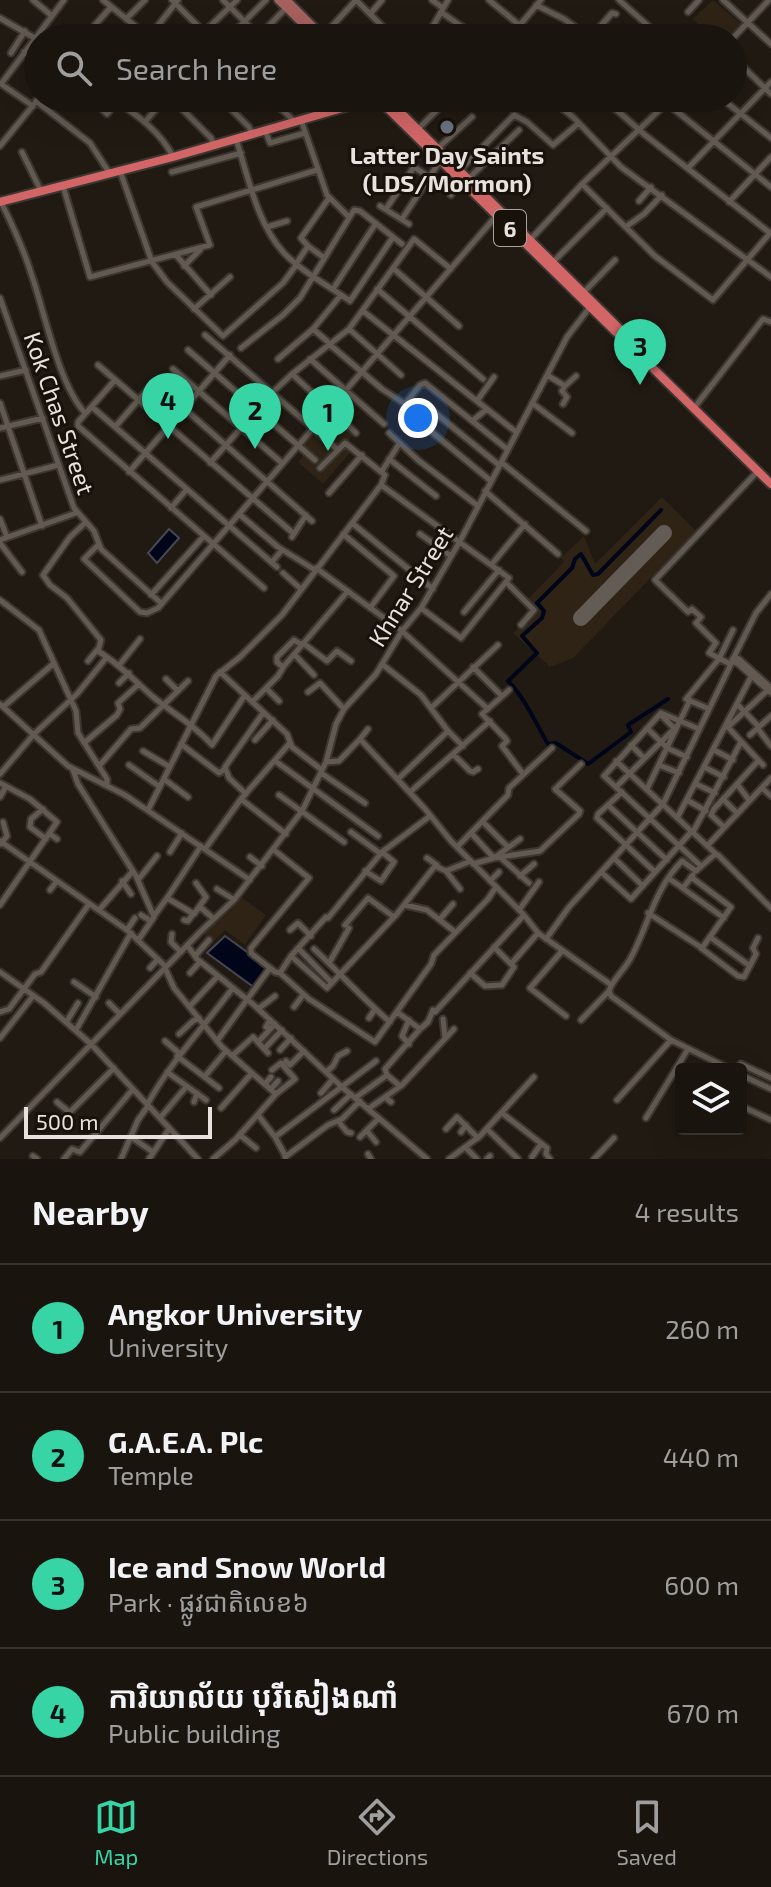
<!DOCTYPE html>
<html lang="en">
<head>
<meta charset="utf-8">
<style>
  :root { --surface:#19140e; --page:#221d17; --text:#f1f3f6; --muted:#9f9e9e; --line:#37332e; --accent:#37d4a6 }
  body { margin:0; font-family:"Exo 2","Noto Sans Khmer",sans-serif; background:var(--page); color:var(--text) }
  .controls { position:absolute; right:24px; bottom:24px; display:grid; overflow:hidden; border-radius:8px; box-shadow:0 8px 32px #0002 }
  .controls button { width:72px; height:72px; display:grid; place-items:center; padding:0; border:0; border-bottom:2px solid var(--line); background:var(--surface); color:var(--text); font:40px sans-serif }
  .scale { position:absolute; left:24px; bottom:20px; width:188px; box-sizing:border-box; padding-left:8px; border:4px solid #e7e2dd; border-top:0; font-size:22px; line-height:28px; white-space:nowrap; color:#e7e2dd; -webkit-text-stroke:6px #181109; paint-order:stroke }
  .you { position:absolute; left:418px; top:418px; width:28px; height:28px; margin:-20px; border:6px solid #fff; border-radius:50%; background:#1a73e8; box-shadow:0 0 0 12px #1a73e833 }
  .badge { display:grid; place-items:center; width:52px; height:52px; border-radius:50%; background:var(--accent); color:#111; font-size:26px; font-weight:700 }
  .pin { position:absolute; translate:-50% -66px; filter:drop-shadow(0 2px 4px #0008) }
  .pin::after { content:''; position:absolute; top:42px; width:28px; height:24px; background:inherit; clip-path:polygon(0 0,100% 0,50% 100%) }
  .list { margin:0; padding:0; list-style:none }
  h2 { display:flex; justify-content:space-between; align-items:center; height:104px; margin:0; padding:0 32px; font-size:34px }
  h2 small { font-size:26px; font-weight:400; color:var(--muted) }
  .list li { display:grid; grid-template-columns:52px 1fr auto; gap:24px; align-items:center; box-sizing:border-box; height:128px; padding:0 32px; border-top:2px solid var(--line) }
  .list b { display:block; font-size:30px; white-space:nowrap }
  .list p { margin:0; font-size:26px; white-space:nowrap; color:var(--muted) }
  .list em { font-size:26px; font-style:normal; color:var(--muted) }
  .icon { flex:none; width:44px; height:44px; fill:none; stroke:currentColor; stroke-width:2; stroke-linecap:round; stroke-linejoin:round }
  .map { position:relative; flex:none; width:771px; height:1159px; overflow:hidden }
  .search { position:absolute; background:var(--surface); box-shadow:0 8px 32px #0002; left:24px; right:24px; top:24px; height:88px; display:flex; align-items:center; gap:20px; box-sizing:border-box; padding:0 28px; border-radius:44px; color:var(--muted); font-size:30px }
  .sheet { height:616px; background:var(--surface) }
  nav { display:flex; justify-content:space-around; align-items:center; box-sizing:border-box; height:112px; border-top:2px solid var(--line); background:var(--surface); font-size:22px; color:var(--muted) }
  nav a { display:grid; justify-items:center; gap:4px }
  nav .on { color:var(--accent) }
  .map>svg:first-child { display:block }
</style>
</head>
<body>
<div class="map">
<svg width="771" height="1159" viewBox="0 0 771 1159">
  <rect width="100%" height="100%" fill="#211a12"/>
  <!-- built -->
  <path fill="#2e2315" d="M713 0 742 25 729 38H713L693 19Z
    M340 423 353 434 348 442 354 448 323 484 298 462 304 455 307 457 309 455 298 445 313 428 326 440Z
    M662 497 696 531 573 658 550 667 513 633 535 612 526 601 564 562 561 558 584 536 595 564Z
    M241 897 266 915 245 945 225 930 213 942 201 933 213 921 216 922 229 912Z"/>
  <!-- water -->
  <path fill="#000519" stroke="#454754" stroke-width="2" d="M169 529 179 538 157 563 148 553Z
    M225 936 269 968 255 988 207 953Z"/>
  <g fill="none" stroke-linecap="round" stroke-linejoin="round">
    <!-- canal -->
    <path stroke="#000519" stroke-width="4" d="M661 510 598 574 593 575 581 554 575 559 572 568 537 603 544 611 542 618 522 636 537 653 508 681C525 698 535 722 548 744L556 743 588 764 631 732 628 725 668 699"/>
    <!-- runway -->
    <path stroke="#625c55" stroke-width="16" d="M581 618 664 533"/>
    <defs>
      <path id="minor" d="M33 0 51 15
        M103 0 150 38
        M172 0 210 38
        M223 0 261 38
        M356 0 385 29
        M432 0 443 8
        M489 0 535 38
        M619 0 662 38
        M723 0 771 44
        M536 5 564 19 590 38
        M441 12 478 38
        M688 12 699 0
        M370 14 382 0
        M0 18 38 40
        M126 19 145 0
        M204 32 237 0
        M323 36 356 0
        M149 37 178 0
        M258 37 287 7
        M107 38 95 25 111 7
        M125 38 136 27
        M228 38 266 0
        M426 38 448 0
        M509 38 541 0
        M590 38 612 13 616 14
        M733 38 769 0
        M24 52 38 62
        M11 53 25 31
        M733 57 771 94
        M30 70 38 76
        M1 84 64 0
        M1 84 33 106
        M112 98C135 114 161 131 173 157
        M171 98 211 138 214 145
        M220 98 249 127 252 134
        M270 98 294 121
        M550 98 574 118 621 167 771 277
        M603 98 645 135 770 233
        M660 98 771 187
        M721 98 771 138
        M196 100 198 98
        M36 101 90 143 110 174
        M82 103 87 98
        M100 107 107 114 117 101
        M128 109 138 98
        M301 120 327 195 349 217
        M145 122 156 109
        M265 130 270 143 305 133
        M417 130 449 98
        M236 139C248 176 257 224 284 253 302 272 329 286 350 301L393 237
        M0 146 39 98
        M437 149 472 117
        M22 152 41 191
        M688 168 771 82
        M460 170 514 115 527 122 553 145 579 123
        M120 171 152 262 167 282 223 336 283 283 297 264
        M172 172 241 153
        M469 178 519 130
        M582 184 655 256 713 300 771 232
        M63 186 90 277 210 245 196 207 317 170
        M451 195 461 181
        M639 201 651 187
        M1 202C13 226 24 250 32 276 45 314 59 385 85 413
        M729 202 771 157
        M380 206 409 224
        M386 209 414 167 429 177
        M402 219 440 161
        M627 226 644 214 662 195
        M267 227 287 221
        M529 241 582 184 672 98
        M308 246 323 257
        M176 255 211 295
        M553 262 607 208
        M296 264 308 246 301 238 329 198
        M184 266 200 250
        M394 269 459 326
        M333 289 376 223
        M377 289 483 379
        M584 292 615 260
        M0 298 74 508 94 531 101 549 161 603
        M194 309 230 277
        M363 311 516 432
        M313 329 327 341
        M349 329 401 375
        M205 335 337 449
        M329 344 382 389 405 404 420 385 425 383 507 449
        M241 348 283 315 300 298 354 210 360 211 402 244
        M188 350 315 460
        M278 359 313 329 341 295
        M310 359 384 424
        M98 365 293 533
        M173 369 282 463
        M292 374 356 433
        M547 375 565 386 562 391 567 397 563 404
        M0 376 26 370
        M115 380 78 422V426L264 588
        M565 386 576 376
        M477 401 494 377
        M0 403 42 526
        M532 403 572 433
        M92 407 277 567
        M694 408 763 319 771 322
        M404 409 491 481
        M413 418 417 407 423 403 499 465
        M472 421 487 409
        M115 427 154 382 312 521
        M0 428 43 418
        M389 433 418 460 478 506
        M389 459 436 496
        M501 462 586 531
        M210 463 272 393 292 374 349 329 414 239 451 269
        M382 471 399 444
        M129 472 230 355
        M0 480 58 465
        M381 485 509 578 461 638 421 608
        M485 491 558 554
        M329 493 362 455
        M171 508 187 489
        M239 514 278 547 315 570
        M0 519 7 537
        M86 522 70 537 43 575 50 585 67 598 101 640 98 651C119 664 133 679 152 696 172 713 195 725 212 745L245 695
        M352 523 433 589
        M343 534 394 576 370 608
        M420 534 451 556
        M292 537 306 515
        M0 540 76 513
        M0 543 22 572
        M98 545 84 559 140 612 147 613 158 608 497 215
        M272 562 282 550
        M492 564 525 524
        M316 568 402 631 488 709
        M283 573 301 589
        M506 582 534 610 521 625
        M151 595 204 536
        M0 600 39 630 76 711 78 733 107 779V785
        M464 612 499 570
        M303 643 327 661 337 651 351 661
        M294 654 314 675
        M734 657 732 660 736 663 739 659 734 657 756 613 771 594
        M739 659 770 687
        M88 661 97 650
        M737 663 771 693
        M120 664 140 639
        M382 664 421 695 448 731 398 779
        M730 664 709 653 716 643 696 623 701 617 692 609 688 612 655 580 757 472
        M283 667 277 662V657L294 640 302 645
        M473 667 502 696
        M220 672 287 734 292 747 322 770
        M166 679 178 691
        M119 683 129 673
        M266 688 279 701
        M509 690 482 714 506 739 507 741 502 746 523 774
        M308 692 320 683 344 709
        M252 702 278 676 284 666 348 591
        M0 704 68 766 125 795 250 880
        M737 704 759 727
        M3 707 53 664
        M432 707 498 645
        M709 709 686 699 719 659 733 630
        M661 713 604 776 701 866
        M661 713 699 729
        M660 714 673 727
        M726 725 763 765
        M729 726 771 687
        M647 728 667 748 687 757
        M758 729 771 746
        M448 731 463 746
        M750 735 771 716
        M360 739 368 729
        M255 740 273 720
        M84 743 117 715 120 709 118 703 139 684
        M181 744 219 773 225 769
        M631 745 644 758
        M714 750 733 760
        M143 751 170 767
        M453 754 470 771 473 772 478 769
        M616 761 716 854
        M326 762 339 761 360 739 426 810 451 841 524 915 538 933 610 984
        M278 763 378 836
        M129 765 160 787
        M659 765 679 773
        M99 766 131 729 140 728 188 681
        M704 767 724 777
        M73 770 78 784 136 876 154 917 139 939
        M321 773 365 803
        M0 774 34 734 77 694 107 657
        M164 779 188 797
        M0 783 30 799 57 822 0 905
        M696 784 715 793
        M737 784 749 800
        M616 787 677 726
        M762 788 771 796
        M647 789 690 700
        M410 792 490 721
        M622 792 598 814 597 818 655 872
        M246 794 229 778 225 767 263 713
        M279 795 344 842
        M0 797 6 786
        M241 799 286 834
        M723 799 737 813
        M687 800 706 811
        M608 805 667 860
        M43 809 31 819 30 827 46 839
        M148 810 216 676 240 657 282 615 381 485 385 475 345 443 320 468
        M677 818 752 675
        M483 822 508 847
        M724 827 711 815 714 809 758 761
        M351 832 381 854
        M693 832 741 742
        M471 833 494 858 540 851 579 814 580 811 555 789 581 764
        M50 834 57 839
        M0 841 127 930 166 967
        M1 844 7 836 3 822
        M707 846 771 778
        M457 847 508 795 509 788 552 748
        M205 849 241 799 289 744
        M274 850 309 878 251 948V953L275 972 280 973 309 999 375 1042 431 964 434 955 488 899 496 887
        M170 852 182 833
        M250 857 262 866
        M427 858 437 865
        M501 858 529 883
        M614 858 643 886
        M473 864 494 858 520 839
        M365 871 381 881 394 862 382 852
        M446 871 471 861
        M601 872 631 899 692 831
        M520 876 534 864
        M668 878 683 888 693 875
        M138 880 157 856
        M122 881 131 894
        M490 881 499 872
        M681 887 724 918
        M217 889 233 899
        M50 890 57 881
        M167 898 201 846
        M405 905 427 910 455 932
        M200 907 213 918
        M99 910 133 871
        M519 910 539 882
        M648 913 702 948 731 907 691 877
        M141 915 151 921
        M154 916 167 898 194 914 206 897 196 883
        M328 918 382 852 430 816
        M440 919 453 904
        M184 920 188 921 193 914
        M345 925 368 898 394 917
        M127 930 135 918
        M290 930 298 923 311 936
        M172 934 171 942 181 952
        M710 937 750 966
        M546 939 569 907 663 804 732 662
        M187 945 197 959 254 1005 342 1087 427 1159
        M298 948 332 983
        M701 948 738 976 744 977 756 954 753 948 758 938
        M314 949C341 974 363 999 390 1022
        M562 951 530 988 566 1016
        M195 956 209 940
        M291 956 327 988 396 915 435 866 446 871 460 889
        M329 963 349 928
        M511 964 538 933
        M150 968 158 959
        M165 968 174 988 222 1047 276 1094
        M0 972 44 1003 91 1044 198 1159
        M190 973 200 962
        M280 973 291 956 326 917
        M470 973 485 986 502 985 514 967 494 947
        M74 982 96 997
        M109 1003 120 1014
        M190 1006 217 977
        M294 1007 303 995
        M258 1009 275 996
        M0 1012 9 1009 35 974 41 972 89 904
        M397 1012 420 1029 385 1069 387 1075 400 1086
        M435 1012 524 915
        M369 1018 375 1009
        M443 1019 445 1038
        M409 1020 402 1036 409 1044
        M581 1020 609 991
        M67 1021 78 1003
        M266 1027 270 1020
        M420 1029 428 1022 433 1010
        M76 1030 131 933
        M179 1034 193 1021 199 1018
        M0 1038 33 996
        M165 1041 179 1053
        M217 1041 270 968
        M258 1042 275 1024
        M264 1049 282 1030
        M280 1050 291 1038
        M177 1056 219 1088
        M232 1056 253 1037 268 1053
        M286 1061 290 1065 304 1051
        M730 1069 671 1040 611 996 609 991C612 981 622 972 629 961 648 928 653 890 682 861L696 871 714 855H718L771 908
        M736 1069 741 1064 771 1078
        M167 1072 206 1100
        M326 1072 333 1066 338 1056 347 1051
        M741 1075 771 1089
        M205 1076 226 1051
        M265 1084 271 1077
        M271 1089 278 1081
        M321 1093 333 1079
        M385 1097 391 1102
        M355 1098 387 1075
        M617 1100 671 1040
        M57 1102 69 1112
        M194 1102 197 1093
        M147 1105C171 1061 203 1028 232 989
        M741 1106 771 1120
        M221 1108 252 1073
        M368 1109 402 1085 454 1029
        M334 1110 351 1094
        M502 1113 547 1148 546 1154 550 1159
        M258 1115 275 1137 286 1157
        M160 1118 186 1087
        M646 1118 688 1049
        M61 1121 114 1068
        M339 1122 347 1132 351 1133
        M446 1129 457 1117 478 1138
        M487 1129 518 1159
        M367 1131 376 1142
        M461 1132 466 1125
        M240 1135 256 1148
        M131 1137 153 1152
        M275 1137 376 1061
        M360 1137 379 1118
        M0 1138 200 932 234 900 302 811 326 762 336 724 344 709 376 674 402 631 421 608 460 541 567 337 590 307
        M465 1147 477 1159
        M368 1154 371 1159
        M33 1156 37 1159
        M285 1157 328 1125 342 1119 360 1101
        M532 1157 541 1144
        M64 1159 72 1149 80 1152 133 1089
        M121 1159 138 1120 148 1106
        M149 1159 169 1129
        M213 1159 235 1140 276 1094 295 1079 281 1063 272 1070
        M449 1159 480 1136 534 1077
        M487 1159 490 1156
        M594 1159 614 1138"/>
      <path id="major" d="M278 0 317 38
        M287 0 325 38"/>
      <path id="highway" d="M377 98 771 484
        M386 98 638 347 643 356
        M0 202 173 157 377 98"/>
    </defs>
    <!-- minor casing -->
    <use href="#minor" stroke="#3b3631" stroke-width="9"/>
    <!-- major casing -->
    <use href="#major" stroke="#3b3631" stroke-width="11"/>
    <!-- highway casing -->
    <use href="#highway" stroke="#3b3631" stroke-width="12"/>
    <!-- minor -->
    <use href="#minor" stroke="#625a50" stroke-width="5"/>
    <!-- major -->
    <use href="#major" stroke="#a5615e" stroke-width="7"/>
    <!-- highway -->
    <use href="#highway" stroke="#d26667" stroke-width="8"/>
  </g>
  <!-- markers -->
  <circle fill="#6b7280" stroke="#181109" stroke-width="3" cx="447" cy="127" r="8"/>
  <g text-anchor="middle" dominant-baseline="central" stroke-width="6" stroke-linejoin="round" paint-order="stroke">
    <!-- shield labels -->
    <rect fill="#181109" stroke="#a9a39d" stroke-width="2" x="494" y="210" width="32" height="36" rx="6"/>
    <g font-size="22" font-weight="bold" fill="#e7e2dd">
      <text x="510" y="228">6</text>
    </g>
    <!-- poi labels -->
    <g font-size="24" font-weight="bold" fill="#e7e2dd" stroke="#181109">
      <text x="447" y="154">Latter Day Saints<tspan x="447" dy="28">(LDS/Mormon)</tspan></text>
    </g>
    <!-- street labels -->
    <g font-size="24" fill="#e7e2dd" stroke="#181109">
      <text transform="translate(60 413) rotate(71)">Kok Chas Street</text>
      <text transform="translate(410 586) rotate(-58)">Khnar Street</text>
    </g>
  </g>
</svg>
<div class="controls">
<button><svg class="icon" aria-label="layers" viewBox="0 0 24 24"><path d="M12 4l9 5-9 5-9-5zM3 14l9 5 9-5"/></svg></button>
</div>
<div class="scale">500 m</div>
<div class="you"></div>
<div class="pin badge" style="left:328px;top:451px">1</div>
<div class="pin badge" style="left:255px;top:449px">2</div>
<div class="pin badge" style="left:640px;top:385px">3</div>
<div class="pin badge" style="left:168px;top:439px">4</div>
<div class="search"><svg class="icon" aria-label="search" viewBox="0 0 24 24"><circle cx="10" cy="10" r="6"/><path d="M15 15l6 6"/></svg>Search here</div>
</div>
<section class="sheet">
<h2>Nearby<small>4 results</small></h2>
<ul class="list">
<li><span class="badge">1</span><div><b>Angkor University</b><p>University</p></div><em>260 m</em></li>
<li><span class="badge">2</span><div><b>G.A.E.A. Plc</b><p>Temple</p></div><em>440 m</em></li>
<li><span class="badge">3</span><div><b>Ice and Snow World</b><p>Park · ផ្លូវជាតិលេខ៦</p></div><em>600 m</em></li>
<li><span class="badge">4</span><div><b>ការិយាល័យ បុរីសៀងណាំ</b><p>Public building</p></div><em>670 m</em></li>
</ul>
</section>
<nav>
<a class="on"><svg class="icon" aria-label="map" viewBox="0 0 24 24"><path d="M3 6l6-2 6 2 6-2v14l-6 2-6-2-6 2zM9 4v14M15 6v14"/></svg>Map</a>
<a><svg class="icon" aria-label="directions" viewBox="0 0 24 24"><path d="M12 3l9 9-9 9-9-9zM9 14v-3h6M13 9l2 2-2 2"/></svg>Directions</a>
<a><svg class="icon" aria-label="saved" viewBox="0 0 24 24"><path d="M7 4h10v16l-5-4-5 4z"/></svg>Saved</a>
</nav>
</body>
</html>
